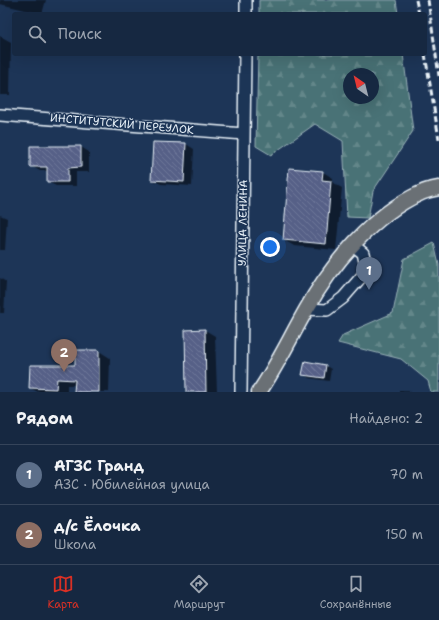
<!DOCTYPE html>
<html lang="ru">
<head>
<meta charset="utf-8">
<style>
  :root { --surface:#162841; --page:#23344c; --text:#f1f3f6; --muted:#9ea6b1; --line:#35445a; --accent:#d93025 }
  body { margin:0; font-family:"Shantell Sans",sans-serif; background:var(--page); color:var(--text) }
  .compass { position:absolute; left:343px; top:68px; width:36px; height:36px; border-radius:50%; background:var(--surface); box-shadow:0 4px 16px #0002; rotate:325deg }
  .you { position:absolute; left:270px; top:247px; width:14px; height:14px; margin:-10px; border:3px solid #fff; border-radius:50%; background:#1a73e8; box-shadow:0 0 0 6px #1a73e833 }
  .badge { display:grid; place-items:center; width:26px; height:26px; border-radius:50%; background:var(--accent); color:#fff; font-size:13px; font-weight:700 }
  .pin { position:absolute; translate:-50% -33px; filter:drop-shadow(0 1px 2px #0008) }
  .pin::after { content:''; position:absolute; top:21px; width:14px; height:12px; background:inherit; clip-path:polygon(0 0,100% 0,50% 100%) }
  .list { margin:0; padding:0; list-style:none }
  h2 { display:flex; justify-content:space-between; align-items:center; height:52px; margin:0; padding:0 16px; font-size:17px }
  h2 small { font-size:13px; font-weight:400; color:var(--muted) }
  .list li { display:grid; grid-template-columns:26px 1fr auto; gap:12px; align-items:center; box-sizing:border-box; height:60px; padding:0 16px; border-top:1px solid var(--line) }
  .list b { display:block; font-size:15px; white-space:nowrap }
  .list p { margin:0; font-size:13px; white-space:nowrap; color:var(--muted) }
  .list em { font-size:13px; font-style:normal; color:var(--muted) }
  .icon { flex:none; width:22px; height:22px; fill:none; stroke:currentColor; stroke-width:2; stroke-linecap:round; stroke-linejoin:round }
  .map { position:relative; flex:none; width:439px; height:392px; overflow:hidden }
  .search { position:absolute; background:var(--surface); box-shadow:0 4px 16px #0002; left:12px; right:12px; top:12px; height:44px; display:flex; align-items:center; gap:10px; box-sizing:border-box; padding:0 14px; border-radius:4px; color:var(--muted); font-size:15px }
  .sheet { height:172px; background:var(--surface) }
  nav { display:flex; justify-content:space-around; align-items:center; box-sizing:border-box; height:56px; border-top:1px solid var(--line); background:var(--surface); font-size:11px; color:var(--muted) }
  nav a { display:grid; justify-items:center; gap:2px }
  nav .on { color:var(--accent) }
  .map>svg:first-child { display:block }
</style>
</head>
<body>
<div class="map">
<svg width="439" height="392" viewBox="0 0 439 392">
  <defs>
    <pattern id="forest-firs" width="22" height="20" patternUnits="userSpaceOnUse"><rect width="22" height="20" fill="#4a7276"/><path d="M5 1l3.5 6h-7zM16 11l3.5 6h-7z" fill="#64878a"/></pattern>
    <pattern id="building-back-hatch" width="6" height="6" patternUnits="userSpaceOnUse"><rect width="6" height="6" fill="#566087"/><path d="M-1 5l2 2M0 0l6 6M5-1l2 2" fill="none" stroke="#6e7799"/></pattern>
  </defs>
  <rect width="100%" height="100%" fill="#1d3557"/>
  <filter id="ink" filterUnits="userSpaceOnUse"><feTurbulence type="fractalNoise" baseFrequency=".025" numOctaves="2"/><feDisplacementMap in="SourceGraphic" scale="8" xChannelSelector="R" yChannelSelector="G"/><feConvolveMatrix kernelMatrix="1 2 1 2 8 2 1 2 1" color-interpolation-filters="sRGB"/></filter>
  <g filter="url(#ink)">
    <!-- forest -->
    <path fill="url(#forest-firs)" stroke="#99b2b7" fill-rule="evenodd" d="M259 0H396L398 14H259Z
      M258 54H403L413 131 373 191 368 218 347 217 343 141 315 124 271 155 256 146ZM349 74H373V98H349Z
      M434 243 439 265V392H431L428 381 401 359 338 343 343 335 393 313 404 259Z"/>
    <!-- shadow -->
    <path fill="#0007" d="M0 0H46L42 14 0 4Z
      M0 36 11 42 10 95H0Z
      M186 144 194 149 192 186 161 184 152 180Z
      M81 147 89 152V172H76V186H56L48 182V171H40L31 166Z
      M323 172 333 178V183L342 188 336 250 294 246 284 240Z
      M0 215 7 218 5 250H0Z
      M0 278 6 282 4 313H0Z
      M205 330 215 336 217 392H187Z
      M99 351 110 358 109 392H75L76 385H67V392H38L30 388 76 366Z
      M305 362 326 366 331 369 329 381 309 378 303 374Z
      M399 390H408L411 392H399Z"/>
    <!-- building -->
    <path fill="url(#building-back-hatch)" stroke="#e8f1f8" d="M153 142 186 143 184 182 151 180Z
      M30 146H81V167L68 168V182H47V167H30Z
      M289 168 323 171 322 180 331 181 326 244 283 240Z
      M205 329 206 392H186L185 330Z
      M75 350H99V392H74L75 380 57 379 56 389 29 388 30 365H75Z
      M305 361 326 365 324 378 302 375Z"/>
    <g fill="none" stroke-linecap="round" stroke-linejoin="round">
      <defs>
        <path id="minor" d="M246 14V0
          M0 115 244 134
          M306 309 327 310 343 298 363 275 366 266 363 253 353 245
          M241 392 245 54"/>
        <path id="major" d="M259 392C277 366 290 338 306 310 331 265 373 214 421 193 427 190 433 189 439 188"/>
      </defs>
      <!-- minor casing -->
      <use href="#minor" stroke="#e8f1f8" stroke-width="14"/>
      <!-- major casing -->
      <use href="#major" stroke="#e8f1f8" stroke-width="17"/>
      <!-- minor -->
      <use href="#minor" stroke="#1d3557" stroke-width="11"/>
      <!-- major -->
      <use href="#major" stroke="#6b7074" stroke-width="14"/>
      <!-- rail -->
      <path stroke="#e8f1f8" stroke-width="3" stroke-dasharray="6 3" stroke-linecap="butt" d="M416 0 419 14
        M428 0 439 76
        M425 54 439 139"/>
    </g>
  </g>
  <g text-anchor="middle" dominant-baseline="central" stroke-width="3" stroke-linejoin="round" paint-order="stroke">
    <!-- street labels -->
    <g font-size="11" fill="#e8f1f8" stroke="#1d3557">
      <text transform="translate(122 124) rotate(5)">ИНСТИТУТСКИЙ ПЕРЕУЛОК</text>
      <text transform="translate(243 223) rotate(-89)">УЛИЦА ЛЕНИНА</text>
    </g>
  </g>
</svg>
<svg class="compass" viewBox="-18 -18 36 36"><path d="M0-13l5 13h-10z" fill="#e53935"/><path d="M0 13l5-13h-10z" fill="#9ea6b1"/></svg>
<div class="you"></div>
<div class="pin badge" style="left:369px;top:290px;background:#5c6f8a">1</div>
<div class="pin badge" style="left:64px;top:372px;background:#8d6e63">2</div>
<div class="search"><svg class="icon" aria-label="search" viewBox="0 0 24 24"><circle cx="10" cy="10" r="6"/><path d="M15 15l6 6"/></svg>Поиск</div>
</div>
<section class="sheet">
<h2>Рядом<small>Найдено: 2</small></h2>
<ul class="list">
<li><span class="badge" style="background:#5c6f8a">1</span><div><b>АГЗС Гранд</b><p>АЗС · Юбилейная улица</p></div><em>70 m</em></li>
<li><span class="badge" style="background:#8d6e63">2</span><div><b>д/с Ёлочка</b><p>Школа</p></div><em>150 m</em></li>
</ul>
</section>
<nav>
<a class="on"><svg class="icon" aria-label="map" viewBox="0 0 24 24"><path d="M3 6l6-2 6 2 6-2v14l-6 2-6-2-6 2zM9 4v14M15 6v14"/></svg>Карта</a>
<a><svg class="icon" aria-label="directions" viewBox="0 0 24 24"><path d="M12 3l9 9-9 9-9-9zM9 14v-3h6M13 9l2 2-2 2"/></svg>Маршрут</a>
<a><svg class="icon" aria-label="saved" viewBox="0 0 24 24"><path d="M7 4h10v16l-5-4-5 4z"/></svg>Сохранённые</a>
</nav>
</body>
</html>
